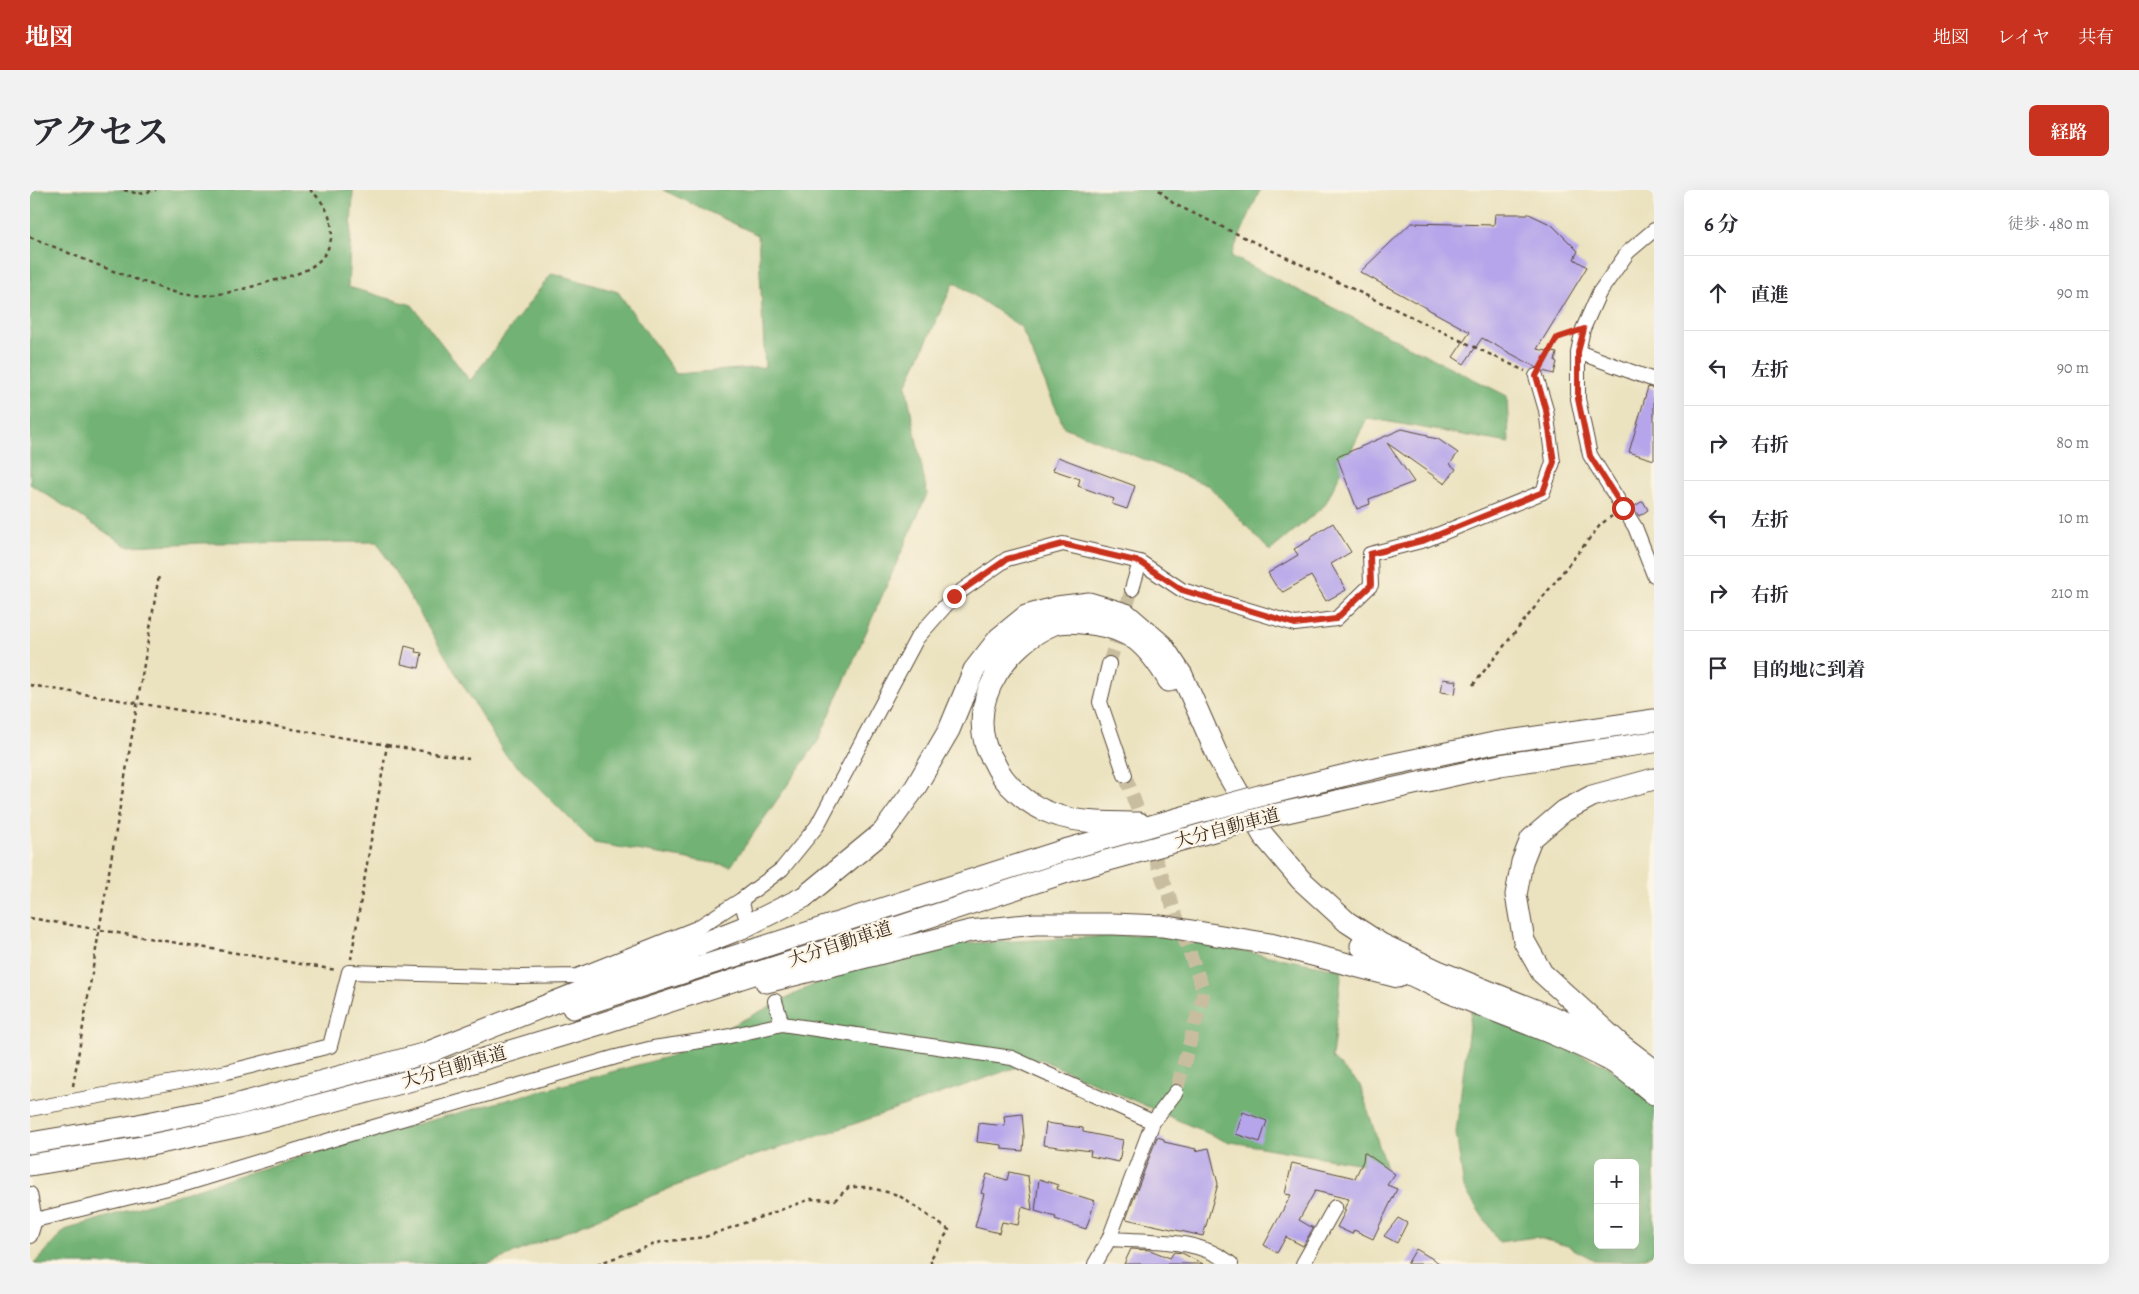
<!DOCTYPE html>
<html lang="ja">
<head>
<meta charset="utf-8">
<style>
  :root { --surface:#fff; --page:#f2f2f3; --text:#2b2b33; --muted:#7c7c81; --line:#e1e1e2; --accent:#c8321e }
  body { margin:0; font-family:Alegreya,"Noto Serif JP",serif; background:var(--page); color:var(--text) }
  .controls { position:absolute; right:15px; bottom:15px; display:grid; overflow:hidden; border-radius:8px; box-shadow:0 5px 20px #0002 }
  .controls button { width:45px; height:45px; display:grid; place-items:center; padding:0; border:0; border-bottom:1px solid var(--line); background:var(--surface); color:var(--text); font:25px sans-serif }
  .stop { position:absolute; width:15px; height:15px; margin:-11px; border:4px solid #c8321e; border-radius:50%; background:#fff }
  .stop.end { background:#c8321e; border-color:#fff; box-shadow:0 1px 5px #0008 }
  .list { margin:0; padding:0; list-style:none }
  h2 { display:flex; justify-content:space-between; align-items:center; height:65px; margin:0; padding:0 20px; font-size:21px }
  h2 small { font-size:16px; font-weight:400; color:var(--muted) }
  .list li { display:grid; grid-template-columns:32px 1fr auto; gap:15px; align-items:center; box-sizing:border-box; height:75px; padding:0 20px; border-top:1px solid var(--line) }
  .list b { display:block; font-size:19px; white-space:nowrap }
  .list em { font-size:16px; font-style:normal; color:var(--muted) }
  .icon { flex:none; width:28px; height:28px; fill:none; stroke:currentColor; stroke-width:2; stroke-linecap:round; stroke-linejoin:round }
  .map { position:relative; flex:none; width:1624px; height:1074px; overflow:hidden; border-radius:8px }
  header { display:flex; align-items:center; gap:30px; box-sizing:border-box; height:70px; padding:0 25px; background:var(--accent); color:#fff }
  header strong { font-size:24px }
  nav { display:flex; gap:28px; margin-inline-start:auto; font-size:18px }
  .intro { display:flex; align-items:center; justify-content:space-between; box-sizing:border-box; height:120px; padding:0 30px }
  h1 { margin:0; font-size:35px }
  .button { padding:12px 22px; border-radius:8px; background:var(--accent); color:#fff; font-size:18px; font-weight:700 }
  main { display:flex; gap:30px; padding:0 30px }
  aside { flex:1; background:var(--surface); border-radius:8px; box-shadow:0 5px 20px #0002 }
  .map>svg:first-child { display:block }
</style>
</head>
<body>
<header>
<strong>地図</strong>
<nav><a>地図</a><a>レイヤ</a><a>共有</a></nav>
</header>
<div class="intro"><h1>アクセス</h1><a class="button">経路</a></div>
<main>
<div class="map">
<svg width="1624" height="1074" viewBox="0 0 1624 1074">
  <rect width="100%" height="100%" fill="#fcf5e5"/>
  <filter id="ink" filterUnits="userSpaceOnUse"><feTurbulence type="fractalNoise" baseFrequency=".02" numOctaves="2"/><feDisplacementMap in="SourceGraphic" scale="10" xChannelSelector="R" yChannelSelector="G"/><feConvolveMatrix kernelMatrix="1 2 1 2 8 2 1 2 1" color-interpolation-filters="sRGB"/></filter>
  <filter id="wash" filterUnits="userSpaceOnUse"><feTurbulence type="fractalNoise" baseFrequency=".0096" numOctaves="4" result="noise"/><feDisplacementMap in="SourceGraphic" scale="20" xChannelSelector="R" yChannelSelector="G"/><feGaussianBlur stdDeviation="1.12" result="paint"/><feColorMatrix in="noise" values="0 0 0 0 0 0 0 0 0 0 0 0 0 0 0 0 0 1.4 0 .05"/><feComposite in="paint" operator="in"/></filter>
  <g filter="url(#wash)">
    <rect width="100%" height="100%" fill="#ebe2bf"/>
    <!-- forest -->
    <path fill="#72b274" stroke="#566e49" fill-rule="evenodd" d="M0 0H323L318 97 382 115 440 191 522 83 588 102 646 184 735 177 728 45 633 0H1230L1201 66 1477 206 1479 253 1337 228 1295 315 1240 361 1179 296 1034 237 991 137 924 92 876 196 897 304 788 551 701 676 564 653 474 563 347 352 170 353 97 356 0 294Z
      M1124 744 1312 780 1302 868 1330 895 1356 978 1195 951 1010 869 798 943 701 973 458 1074H4L35 1040 294 959 641 866 813 780 927 754Z
      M1441 820 1580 877 1624 911V1064L1598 1072 1566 1071 1538 1056 1505 1047 1469 1052 1434 998 1426 943ZM1568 973H1605V1055H1568Z"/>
    <g id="blocks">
      <!-- building -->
      <path fill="#b6a5ea" d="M1465 24H1499L1522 35 1548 61 1544 69 1557 77 1507 159 1527 163 1525 171 1527 172 1524 184 1513 181 1452 148 1434 174 1423 167 1440 142 1330 82 1381 33 1464 35Z
        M1618 197 1624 199V270L1599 262Z
        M1372 239 1398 245V247L1408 249 1428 263 1420 274 1426 279 1415 294 1357 253 1384 292 1339 309 1340 314 1327 319 1307 267Z
        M1028 267 1105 296 1097 319 1082 314 1084 309 1048 296 1050 289 1023 280Z
        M1613 311 1618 320 1609 326 1603 317Z
        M1303 333 1321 362 1301 374 1316 400 1296 411 1281 386 1253 402 1246 396 1238 383 1268 365 1264 359 1281 349 1280 347Z
        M375 456 386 459 385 462 392 463 389 478 371 474Z
        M1413 489 1427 491 1425 504 1411 502Z
        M1213 922 1237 931 1230 952 1206 944Z
        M992 924 994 946 993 961 972 959V955L947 952 949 933 975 936 974 926Z
        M1016 933 1053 938V942L1093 950 1089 972 1060 966 1061 961 1013 955Z
        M1127 947 1134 949V952L1166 959 1165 961 1179 958 1188 994 1173 1046 1096 1029Z
        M1334 962 1365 984 1357 995 1367 999 1343 1049 1324 1040 1322 1044 1307 1037 1316 1020 1314 1019 1319 1009 1285 1001 1269 1030 1283 1038 1273 1056 1256 1047 1247 1063 1234 1055 1261 1005 1255 1004 1262 973 1325 988 1333 971Z
        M979 982 998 986 1002 1020 992 1017 988 1035 972 1032 969 1043 945 1037 954 1004 951 1003 957 984 977 990Z
        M1009 989 1028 995 1027 999 1065 1011 1056 1039 1025 1029 1026 1027 1005 1021Z
        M1368 1028 1377 1033 1367 1053 1354 1046Z
        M1101 1059 1120 1060 1140 1068 1144 1062 1152 1063 1173 1074H1094Z
        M1386 1059 1411 1074H1377Z"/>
    </g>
  </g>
  <g filter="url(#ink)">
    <use href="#blocks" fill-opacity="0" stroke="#554636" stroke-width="1"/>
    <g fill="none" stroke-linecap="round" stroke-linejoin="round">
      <!-- minor-tunnel -->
      <path stroke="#c8bd9f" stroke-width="14" stroke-dasharray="14 7" stroke-linecap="butt" d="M1079 474 1102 399
        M1095 585 1174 802 1146 902"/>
      <defs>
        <path id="minor" d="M1624 40 1598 62 1569 103 1553 139 1548 162V209L1560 265 1605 337 1624 385
          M1548 162 1624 190
          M1102 399 1110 372
          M1079 474 1070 512 1095 585
          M711 710 715 724
          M745 811 752 834
          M0 919 197 882 300 856 319 782 491 787 547 786 667 738 711 710 752 679 787 636 887 448 924 406 977 369 1033 354 1110 372 1152 400 1265 434 1306 429 1341 395 1340 364 1395 350 1513 302 1523 272 1516 220 1506 186
          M0 1004 5 1030 0 1046
          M5 1030 155 994 330 941 586 867 623 858 691 848 752 834 982 868 1123 932
          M1079 1049C1119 1052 1168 1047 1201 1074
          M1065 1074 1079 1049 1123 932 1146 902
          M1273 1074 1305 1017"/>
        <path id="highway" d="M1624 589 1562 606 1534 621 1501 649 1492 672 1486 705 1494 751 1512 783 1590 854 1624 880
          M1233 605 1345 578 1464 553 1624 530
          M1243 625 1470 575 1624 552
          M1109 633C1080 632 1051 634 1023 624 997 615 974 595 963 570 960 565 956 559 955 553 941 505 980 453 1022 435 1034 430 1055 433 1067 435 1081 437 1094 442 1106 450 1120 461 1130 476 1139 491
          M1331 756C1408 808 1500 828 1581 871 1597 880 1610 893 1624 904
          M736 792 940 741 1005 734H1083L1132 736 1240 754 1368 787
          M543 818 1038 659 1178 620
          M391 865 712 738 774 707 853 642 885 598 919 540 944 480 969 448 996 426 1027 417 1059 413 1096 424 1132 455 1152 485 1189 569 1233 645 1271 690 1317 732 1351 754 1408 781 1590 854
          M0 953 108 935 205 915 404 861
          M0 975 111 957 210 936 397 886 570 834 1043 680 1191 639"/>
      </defs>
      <!-- minor casing -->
      <use href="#minor" stroke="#554636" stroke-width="16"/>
      <!-- highway casing -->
      <use href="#highway" stroke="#554636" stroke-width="23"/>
      <!-- path -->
      <path stroke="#554636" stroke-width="2.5" stroke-dasharray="4 4" stroke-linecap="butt" d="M94 0 109 4 126 0
        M1129 0 1144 14 1495 181
        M0 47C40 63 79 81 120 94 133 99 147 104 161 105 189 108 219 97 246 90 268 84 292 78 300 53 306 33 296 13 280 0
        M1512 175 1527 148 1538 145
        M0 495 357 555 321 769
        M1443 495 1571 334 1582 326
        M357 555 439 569
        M0 728 306 780
        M43 896 129 385
        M567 1074 631 1052 675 1047 781 1009 805 1010 819 997H837L868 1005 919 1040 900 1070 902 1074"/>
      <!-- minor -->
      <use href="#minor" stroke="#fff" stroke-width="14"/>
      <!-- highway -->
      <use href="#highway" stroke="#fff" stroke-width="21"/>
      <defs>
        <path id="highway-bridge" d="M1178 620 1233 605
          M1191 639 1243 625"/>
      </defs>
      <!-- highway-bridge casing -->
      <use href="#highway-bridge" stroke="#554636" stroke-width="23" stroke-linecap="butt"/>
      <!-- highway-bridge -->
      <use href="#highway-bridge" stroke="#fff" stroke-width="21"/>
    </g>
  </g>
  <g fill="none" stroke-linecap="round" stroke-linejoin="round" filter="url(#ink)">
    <!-- route -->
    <path stroke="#c8321e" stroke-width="6" d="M924 406 977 369 1033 354 1110 372 1152 400 1265 434 1306 429 1341 395 1340 364 1395 350 1513 302 1524 272 1516 220 1506 186 1527 148 1554 139 1548 162V209L1560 266 1593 318"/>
  </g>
  <g text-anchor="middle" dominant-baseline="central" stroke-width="4.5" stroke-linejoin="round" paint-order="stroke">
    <!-- street labels -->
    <g font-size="18" fill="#3b2a1e" stroke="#fcf5e5">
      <text transform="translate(1197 638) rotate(-15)">大分自動車道</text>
      <text transform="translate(810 754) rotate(-18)">大分自動車道</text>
      <text transform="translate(424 877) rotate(-16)">大分自動車道</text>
    </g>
  </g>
</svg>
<div class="controls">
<button>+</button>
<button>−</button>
</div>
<div class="stop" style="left:1593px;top:318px"></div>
<div class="stop end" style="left:924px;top:406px"></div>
</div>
<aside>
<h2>6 分<small>徒歩 · 480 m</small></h2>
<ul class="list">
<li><svg class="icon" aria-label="ahead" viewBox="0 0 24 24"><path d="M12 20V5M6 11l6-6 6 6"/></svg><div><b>直進</b></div><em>90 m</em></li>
<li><svg class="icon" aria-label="left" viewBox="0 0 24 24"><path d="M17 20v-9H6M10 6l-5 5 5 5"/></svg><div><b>左折</b></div><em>90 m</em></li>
<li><svg class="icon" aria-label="right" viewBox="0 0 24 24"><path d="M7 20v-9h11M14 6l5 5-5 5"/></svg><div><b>右折</b></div><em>80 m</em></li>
<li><svg class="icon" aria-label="left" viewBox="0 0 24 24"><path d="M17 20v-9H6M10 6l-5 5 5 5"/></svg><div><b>左折</b></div><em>10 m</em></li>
<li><svg class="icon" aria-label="right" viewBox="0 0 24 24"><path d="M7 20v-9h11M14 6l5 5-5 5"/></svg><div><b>右折</b></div><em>210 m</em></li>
<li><svg class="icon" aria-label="arrive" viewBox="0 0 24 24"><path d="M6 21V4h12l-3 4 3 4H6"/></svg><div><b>目的地に到着</b></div></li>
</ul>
</aside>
</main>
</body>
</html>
